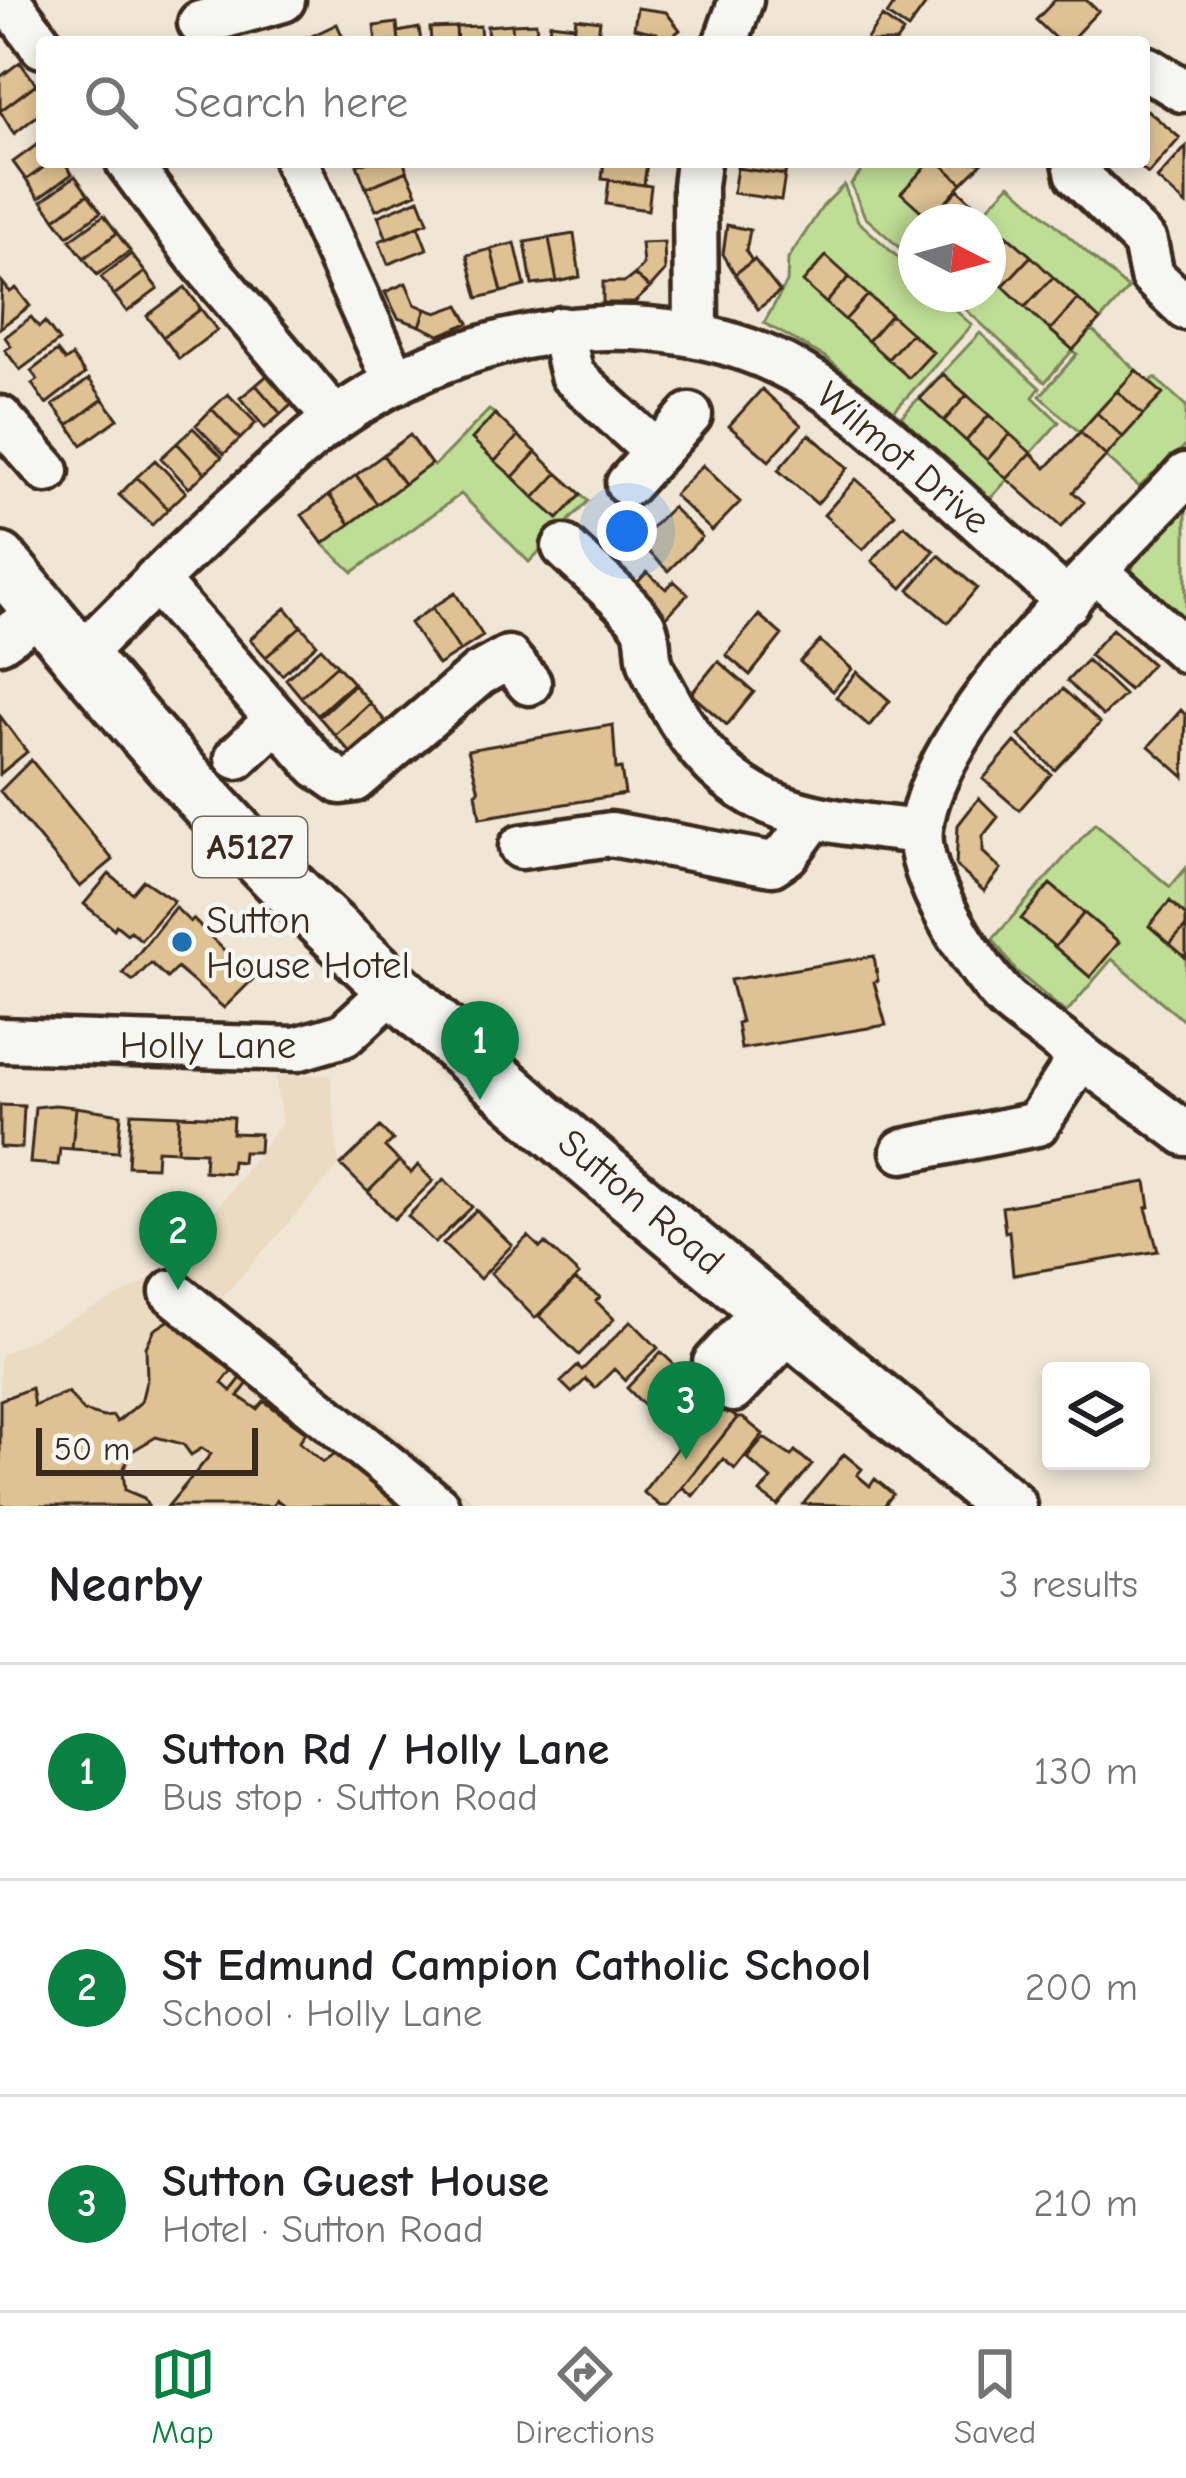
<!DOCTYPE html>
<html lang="en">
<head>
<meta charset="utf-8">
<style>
  :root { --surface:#fff; --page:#f2f2f2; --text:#202124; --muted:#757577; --line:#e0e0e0; --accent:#0b8043 }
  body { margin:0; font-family:"Comic Neue",sans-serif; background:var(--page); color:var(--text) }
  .controls { position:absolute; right:36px; bottom:36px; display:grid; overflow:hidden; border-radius:12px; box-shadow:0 6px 18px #0003 }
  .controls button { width:108px; height:108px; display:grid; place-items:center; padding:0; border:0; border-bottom:3px solid var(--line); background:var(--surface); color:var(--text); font:60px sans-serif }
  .compass { position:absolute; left:898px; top:204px; width:108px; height:108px; border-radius:50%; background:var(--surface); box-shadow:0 6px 18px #0003; rotate:96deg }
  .scale { position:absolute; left:36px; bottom:30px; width:222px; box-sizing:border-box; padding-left:12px; border:6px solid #3b2a1e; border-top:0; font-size:33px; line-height:42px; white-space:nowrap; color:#3b2a1e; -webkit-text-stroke:9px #f6f6f2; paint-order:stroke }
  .you { position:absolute; left:627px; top:531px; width:42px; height:42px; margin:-30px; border:9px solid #fff; border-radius:50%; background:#1a73e8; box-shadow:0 0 0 18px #1a73e833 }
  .badge { display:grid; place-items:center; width:78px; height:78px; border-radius:50%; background:var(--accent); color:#fff; font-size:39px; font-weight:700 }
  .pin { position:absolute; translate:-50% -99px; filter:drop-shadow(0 3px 6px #0008) }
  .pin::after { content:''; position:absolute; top:63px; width:42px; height:36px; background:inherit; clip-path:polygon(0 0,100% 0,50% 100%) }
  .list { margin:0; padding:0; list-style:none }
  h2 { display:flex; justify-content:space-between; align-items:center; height:156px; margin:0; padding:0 48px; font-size:51px }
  h2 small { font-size:39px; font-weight:400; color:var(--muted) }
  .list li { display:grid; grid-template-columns:78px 1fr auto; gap:36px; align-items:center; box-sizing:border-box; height:216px; padding:0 48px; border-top:3px solid var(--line) }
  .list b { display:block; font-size:45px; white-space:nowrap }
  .list p { margin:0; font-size:39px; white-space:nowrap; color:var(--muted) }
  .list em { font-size:39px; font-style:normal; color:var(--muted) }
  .icon { flex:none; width:66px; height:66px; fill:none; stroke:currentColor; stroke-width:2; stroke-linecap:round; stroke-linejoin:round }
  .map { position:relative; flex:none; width:1186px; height:1506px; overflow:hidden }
  .search { position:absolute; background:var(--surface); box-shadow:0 6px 18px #0003; left:36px; right:36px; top:36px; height:132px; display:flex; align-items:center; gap:30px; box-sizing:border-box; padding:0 42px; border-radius:12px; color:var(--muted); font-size:45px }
  .sheet { height:804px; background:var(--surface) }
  nav { display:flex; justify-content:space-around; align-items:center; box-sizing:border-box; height:168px; border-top:3px solid var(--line); background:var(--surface); font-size:33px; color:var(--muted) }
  nav a { display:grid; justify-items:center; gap:6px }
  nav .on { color:var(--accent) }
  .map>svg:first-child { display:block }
</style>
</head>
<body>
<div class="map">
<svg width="1186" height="1506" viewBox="0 0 1186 1506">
  <rect width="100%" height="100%" fill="#efe6d6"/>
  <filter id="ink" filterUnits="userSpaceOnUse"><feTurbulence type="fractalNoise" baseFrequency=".00833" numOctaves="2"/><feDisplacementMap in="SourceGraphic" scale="24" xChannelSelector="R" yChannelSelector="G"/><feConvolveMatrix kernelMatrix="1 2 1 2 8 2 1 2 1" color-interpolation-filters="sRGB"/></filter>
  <g filter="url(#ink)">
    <!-- built -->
    <path fill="#eadbc2" d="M330 1075 339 1166 209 1312 350 1426 365 1409 479 1506H0V1355L170 1270 282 1123 275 1076Z"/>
    <!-- green -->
    <path fill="#bedd95" stroke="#7c845a" stroke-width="3" d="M869 162H930L902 193 932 222H916V262L865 217 851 184Z
      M1010 184 1128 289 1092 330 1149 382 1155 378 1186 406V445L1139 487 1040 396 1077 354 1072 351 1045 382 949 294H988V222H974Z
      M844 185 858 221 916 274V294H937L972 325 894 411 825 357 764 323 787 282 788 259 823 206Z
      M980 333 1040 388 1033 397 1059 422 990 499 901 417Z
      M489 410 495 414 472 439 557 519 581 494 588 501 529 562 461 494 353 572 323 544 431 464 434 466Z
      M1186 510V623L1131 574 1134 562Z
      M1095 823 1170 887 1186 868V1023L1112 959 1066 1013 1016 971 993 939Z"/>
    <!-- building -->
    <path fill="#dec293" stroke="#3b2a1e" stroke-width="3" d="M897 0H929L908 29 887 15Z
      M1055 0H1086L1098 11 1069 42H1059L1036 20Z
      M637 8 666 12 680 30 665 42 657 33 634 28Z
      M882 17 903 32 896 42H865Z
      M576 18 600 21 597 42H572Z
      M397 23 399 42H376L374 26Z
      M536 23 538 42H513L512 24Z
      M550 23 575 26 572 42H548Z
      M337 24 345 42H307L310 37Z
      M512 24 513 42H488L487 26Z
      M480 26 481 42H457L456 27Z
      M456 27 457 42H431L430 28Z
      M419 28 421 42H399L398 32Z
      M20 62 36 84 0 111V77Z
      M36 84 42 92V112L14 134 0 111Z
      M1147 110 1180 138 1148 174 1135 162H1144V113Z
      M42 141V162H51L26 180 13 162Z
      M1186 147V205L1157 179Z
      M51 162H64L72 174 39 198 26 180Z
      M365 162H404L407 171 366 188 357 165Z
      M604 162H647L644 185 602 179Z
      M738 162H787L785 175 737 168Z
      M930 162H939L962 183 930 219 901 193Z
      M939 162H983L962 183Z
      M737 168 785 175 781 200 733 193Z
      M407 171 417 193 376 210 366 188Z
      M75 176 88 194 55 219 42 201Z
      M609 180 651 186 648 210 606 204Z
      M958 189 983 213 974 222H932L930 219Z
      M88 194 101 212 68 236 55 219Z
      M419 199 428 222 387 239 378 216Z
      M983 213 1008 236 988 257V222H974Z
      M104 215 117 233 84 258 70 240Z
      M727 225 750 230 746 251 752 261 735 274 723 254Z
      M418 226 427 249 388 264 379 241Z
      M117 233 130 251 97 275 84 258Z
      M574 234 580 277 557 282 549 238Z
      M1008 236 1031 256 1003 286 988 273V257Z
      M549 238 557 282 532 285 525 242Z
      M664 242 665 271 650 288 634 275 643 265 641 243Z
      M515 243 525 286 502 292 491 249Z
      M491 249 502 292 478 298 467 255Z
      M131 254 145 272 114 295 101 277Z
      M826 256 849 277 826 303 803 282Z
      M1031 256 1053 277 1025 307 1003 286Z
      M754 259 780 292 758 309 735 274Z
      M145 272 158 289 127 312 114 295Z
      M634 275 650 288 634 303H603V282H625Z
      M849 277 868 295 845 320 826 303Z
      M1053 277 1078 299 1050 330 1025 307Z
      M2 282 10 292 16 288 30 306 0 328Z
      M406 283 415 304 426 309 420 326 398 318 385 292Z
      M185 287 201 309 163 337 147 316Z
      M868 295 891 315 868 341 845 320Z
      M1078 299 1100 320 1073 350 1050 330Z
      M459 305 469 323 440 335 420 326 426 309 437 313Z
      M201 309 217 330 179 359 163 337Z
      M891 315 911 333 888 359 868 341Z
      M31 317 39 327 45 322 59 341 20 370 5 350 11 346 5 337Z
      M911 333 933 352 909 378 888 359Z
      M57 351 65 361 72 356 85 374 46 404 32 384 38 380 31 371Z
      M1136 370 1163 394 1143 415 1117 391Z
      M272 371 297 400 281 414 256 385Z
      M943 374 967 395 944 421 920 399Z
      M89 379 103 399 68 425 53 405Z
      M256 385 281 414 265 428 240 398Z
      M762 389 801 425 769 461 729 426Z
      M1117 391 1143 415 1123 437 1097 413Z
      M228 394 256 423 240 439 212 409Z
      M967 395 989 415 966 441 944 421Z
      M103 399 118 419 82 445 68 425Z
      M212 409 240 439 224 454 196 425Z
      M1097 413 1123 437 1106 456 1080 432Z
      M495 414 518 436 495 461 472 439Z
      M989 415 1010 434 987 460 966 441Z
      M193 428 222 457 205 473 177 443Z
      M1080 432 1106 456 1073 492 1084 502 1061 527 1007 479 1031 453 1046 468Z
      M809 434 848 468 817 504 778 470Z
      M1010 434 1031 453 1007 479 987 460Z
      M410 435 431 464 404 484 383 455Z
      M518 436 536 452 513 477 495 461Z
      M177 443 205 473 189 488 161 458Z
      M536 452 557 473 534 498 513 477Z
      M383 455 404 484 377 504 356 475Z
      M155 460 186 492 168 509 137 477Z
      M703 465 740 502 712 531 674 495Z
      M557 473 581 494 558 519 534 498Z
      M356 475 377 504 350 524 329 495Z
      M137 477 168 509 152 525 119 495Z
      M856 479 895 514 863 550 824 515Z
      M329 495 350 524 323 544 302 515Z
      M672 507 702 537 668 571 638 541Z
      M904 525 934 551 902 588 872 561Z
      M939 555 977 588 948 623 909 590Z
      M647 572 666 589 674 581 688 594 660 624 627 594Z
      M455 593 483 636 460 651 432 608Z
      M286 608 301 626 266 657 250 639Z
      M432 608 460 651 438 665 410 623Z
      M759 615 782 635 750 675 726 655Z
      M301 626 317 644 282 675 266 657Z
      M1112 629 1152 664 1129 690 1089 655Z
      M820 641 852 669 833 691 800 662Z
      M321 648 337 665 301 697 286 679Z
      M1087 660 1124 695 1103 716 1067 681Z
      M718 661 754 692 727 725 691 694Z
      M337 665 353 683 317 715 301 697Z
      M857 672 890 701 869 726 836 697Z
      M354 685 370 703 335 735 319 717Z
      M1063 689 1100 723 1055 770 1019 736Z
      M370 703 386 722 351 753 335 735Z
      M1181 710 1186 715 1184 777 1149 746Z
      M0 716 27 752 0 774Z
      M613 725 616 769 621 768 625 794 480 818 476 792 479 791 468 750Z
      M1015 742 1051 774 1019 810 983 779Z
      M31 760 113 860 80 887 0 791Z
      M979 798 998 817 983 836V852L1001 869 984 891 956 866 958 825Z
      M109 874 132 893 143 880 174 901 141 940 130 931 127 934 116 925 114 929 84 904Z
      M1050 884 1084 913 1055 947 1021 919Z
      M1170 901 1186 916V926L1170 944 1149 926Z
      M175 907 190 922 193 919 253 979 224 1008 177 968 167 978 151 963 133 981 123 973Z
      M1084 913 1119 942 1090 977 1055 947Z
      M1186 926V958L1170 944Z
      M874 956 878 981 874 982 886 1025 741 1049 737 1023 741 1022 730 980Z
      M0 1105 24 1106 22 1148 0 1147Z
      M55 1105 76 1107 72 1149 60 1148 58 1165 30 1163 35 1107Z
      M76 1107 121 1114 118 1152 72 1149Z
      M131 1113 179 1115 177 1151 157 1150 156 1167 128 1166Z
      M179 1115 233 1117 232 1133 260 1134 259 1152H243L242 1162 232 1161 231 1173 204 1171 205 1152 177 1151Z
      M380 1127 393 1140 385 1147 399 1161 368 1192 341 1165Z
      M399 1161 411 1173 418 1165 433 1181 394 1219 368 1192Z
      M444 1179 472 1207 435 1243 408 1216Z
      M1146 1182 1150 1207 1146 1208 1158 1251 1013 1275 1009 1231 1005 1232 1002 1207Z
      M476 1210 512 1245 480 1279 443 1244Z
      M528 1236 540 1248 545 1243 579 1275 535 1318 491 1273Z
      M575 1280 600 1297 596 1301 614 1319 579 1355 539 1316Z
      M173 1318 240 1360 222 1383 231 1391 252 1364 259 1369 238 1396 257 1409 264 1401 306 1432 299 1442 323 1462 348 1445 424 1506H285L277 1500 272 1506H168L211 1454 202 1448 191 1455 183 1444 156 1437 132 1451 123 1470 125 1490 144 1498 148 1506H0V1400L31 1388 34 1406 68 1392 83 1411 103 1417 113 1416 117 1422 141 1402 147 1378 146 1347 154 1330Z
      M631 1321 658 1348 625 1380 614 1369 595 1388 586 1379 572 1393 561 1382 578 1366 582 1370Z
      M661 1352 685 1375 680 1380 691 1391 675 1407 668 1400 654 1415 627 1388Z
      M712 1392 736 1411 733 1415 737 1418 667 1506H660L643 1492 690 1432 684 1427Z
      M737 1418H743L763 1434 735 1469 723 1459 693 1496 682 1487Z
      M764 1438 791 1456 795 1451 812 1465 778 1506 760 1493 771 1479 747 1458Z
      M844 1454 862 1469 857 1475 870 1486 875 1479 893 1494 884 1506 803 1504Z"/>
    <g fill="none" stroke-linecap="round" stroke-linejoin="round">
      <defs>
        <path id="minor" d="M8 0 42 46
          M200 23 283 0
          M726 42 741 0
          M1148 69 1182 90
          M128 162 198 257 335 419
          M296 162 396 383
          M1075 162 1078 175 1145 242 1152 276 1186 308
          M561 329 572 375 656 452
          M696 333 695 186 698 162
          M0 418 47 471
          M1186 475C1110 558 935 718 921 828 915 875 972 963 1004 997 1018 1011 1038 1023 1054 1036 1097 1069 1142 1101 1186 1134
          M628 484 690 415
          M564 547C584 567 629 603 643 625 649 635 647 650 650 662 654 676 663 690 670 703 730 816 807 819 920 832
          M1096 571 1186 651
          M155 580 318 766 341 782 355 780 479 674 508 658 529 683
          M0 641 42 612
          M81 655C141 595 201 535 265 479 287 459 309 437 334 420 465 326 654 293 798 373 849 401 890 440 933 479 978 520 1023 561 1068 602
          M237 757 277 719
          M521 847 611 834 772 864 787 854 812 820
          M0 1040 296 1049 344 1035 395 988
          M903 1151 1037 1124 1081 1056
          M172 1292 437 1506
          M715 1363 767 1307
          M733 1390 792 1327"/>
        <path id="major" d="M0 561C95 675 191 791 296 895 520 1113 767 1307 1008 1506"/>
      </defs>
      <!-- minor casing -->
      <use href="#minor" stroke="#3b2a1e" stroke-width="51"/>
      <!-- major casing -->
      <use href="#major" stroke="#3b2a1e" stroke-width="63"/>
      <!-- minor -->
      <use href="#minor" stroke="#f6f6f2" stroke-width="42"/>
      <!-- major -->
      <use href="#major" stroke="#f6f6f2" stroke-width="54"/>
    </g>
  </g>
  <!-- markers -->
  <circle fill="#1f6fb2" stroke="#f6f6f2" stroke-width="4.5" cx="182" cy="942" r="12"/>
  <g text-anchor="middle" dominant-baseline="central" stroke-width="9" stroke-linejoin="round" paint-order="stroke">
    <!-- shield labels -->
    <rect fill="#f6f6f2" stroke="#73675e" stroke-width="3" x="193" y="817" width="114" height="60" rx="9"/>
    <g font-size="36" font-weight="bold" fill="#3b2a1e">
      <text x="250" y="847">A5127</text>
    </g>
    <!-- street labels -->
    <g font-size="39" fill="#3b2a1e" stroke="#f6f6f2">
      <text transform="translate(903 458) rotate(40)">Wilmot Drive</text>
      <text x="208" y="1045">Holly Lane</text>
      <text transform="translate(641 1202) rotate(40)">Sutton Road</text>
    </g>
    <!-- poi labels -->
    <g font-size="39" fill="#3b2a1e" stroke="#f6f6f2" text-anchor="start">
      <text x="206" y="920">Sutton<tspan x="206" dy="45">House Hotel</tspan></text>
    </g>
  </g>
</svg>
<div class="controls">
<button><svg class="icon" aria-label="layers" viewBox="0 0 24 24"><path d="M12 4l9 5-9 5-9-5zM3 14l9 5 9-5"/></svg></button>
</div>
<svg class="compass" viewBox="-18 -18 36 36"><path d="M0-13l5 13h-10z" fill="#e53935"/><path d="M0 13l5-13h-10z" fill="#757577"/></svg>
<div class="scale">50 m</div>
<div class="you"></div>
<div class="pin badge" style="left:480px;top:1100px">1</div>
<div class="pin badge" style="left:178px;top:1290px">2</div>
<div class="pin badge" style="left:686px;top:1460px">3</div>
<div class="search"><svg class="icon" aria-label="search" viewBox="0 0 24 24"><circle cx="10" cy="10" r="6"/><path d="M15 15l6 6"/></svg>Search here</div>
</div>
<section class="sheet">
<h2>Nearby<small>3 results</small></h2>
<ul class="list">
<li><span class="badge">1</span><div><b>Sutton Rd / Holly Lane</b><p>Bus stop · Sutton Road</p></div><em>130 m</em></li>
<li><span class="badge">2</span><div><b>St Edmund Campion Catholic School</b><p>School · Holly Lane</p></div><em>200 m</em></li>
<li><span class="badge">3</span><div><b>Sutton Guest House</b><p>Hotel · Sutton Road</p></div><em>210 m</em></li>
</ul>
</section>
<nav>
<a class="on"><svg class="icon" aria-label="map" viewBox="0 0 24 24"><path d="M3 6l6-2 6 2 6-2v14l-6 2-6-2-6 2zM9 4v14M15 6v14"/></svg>Map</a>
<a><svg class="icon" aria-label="directions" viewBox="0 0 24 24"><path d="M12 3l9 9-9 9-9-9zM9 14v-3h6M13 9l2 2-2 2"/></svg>Directions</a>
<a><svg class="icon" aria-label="saved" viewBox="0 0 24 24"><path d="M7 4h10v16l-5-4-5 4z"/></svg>Saved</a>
</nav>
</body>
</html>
